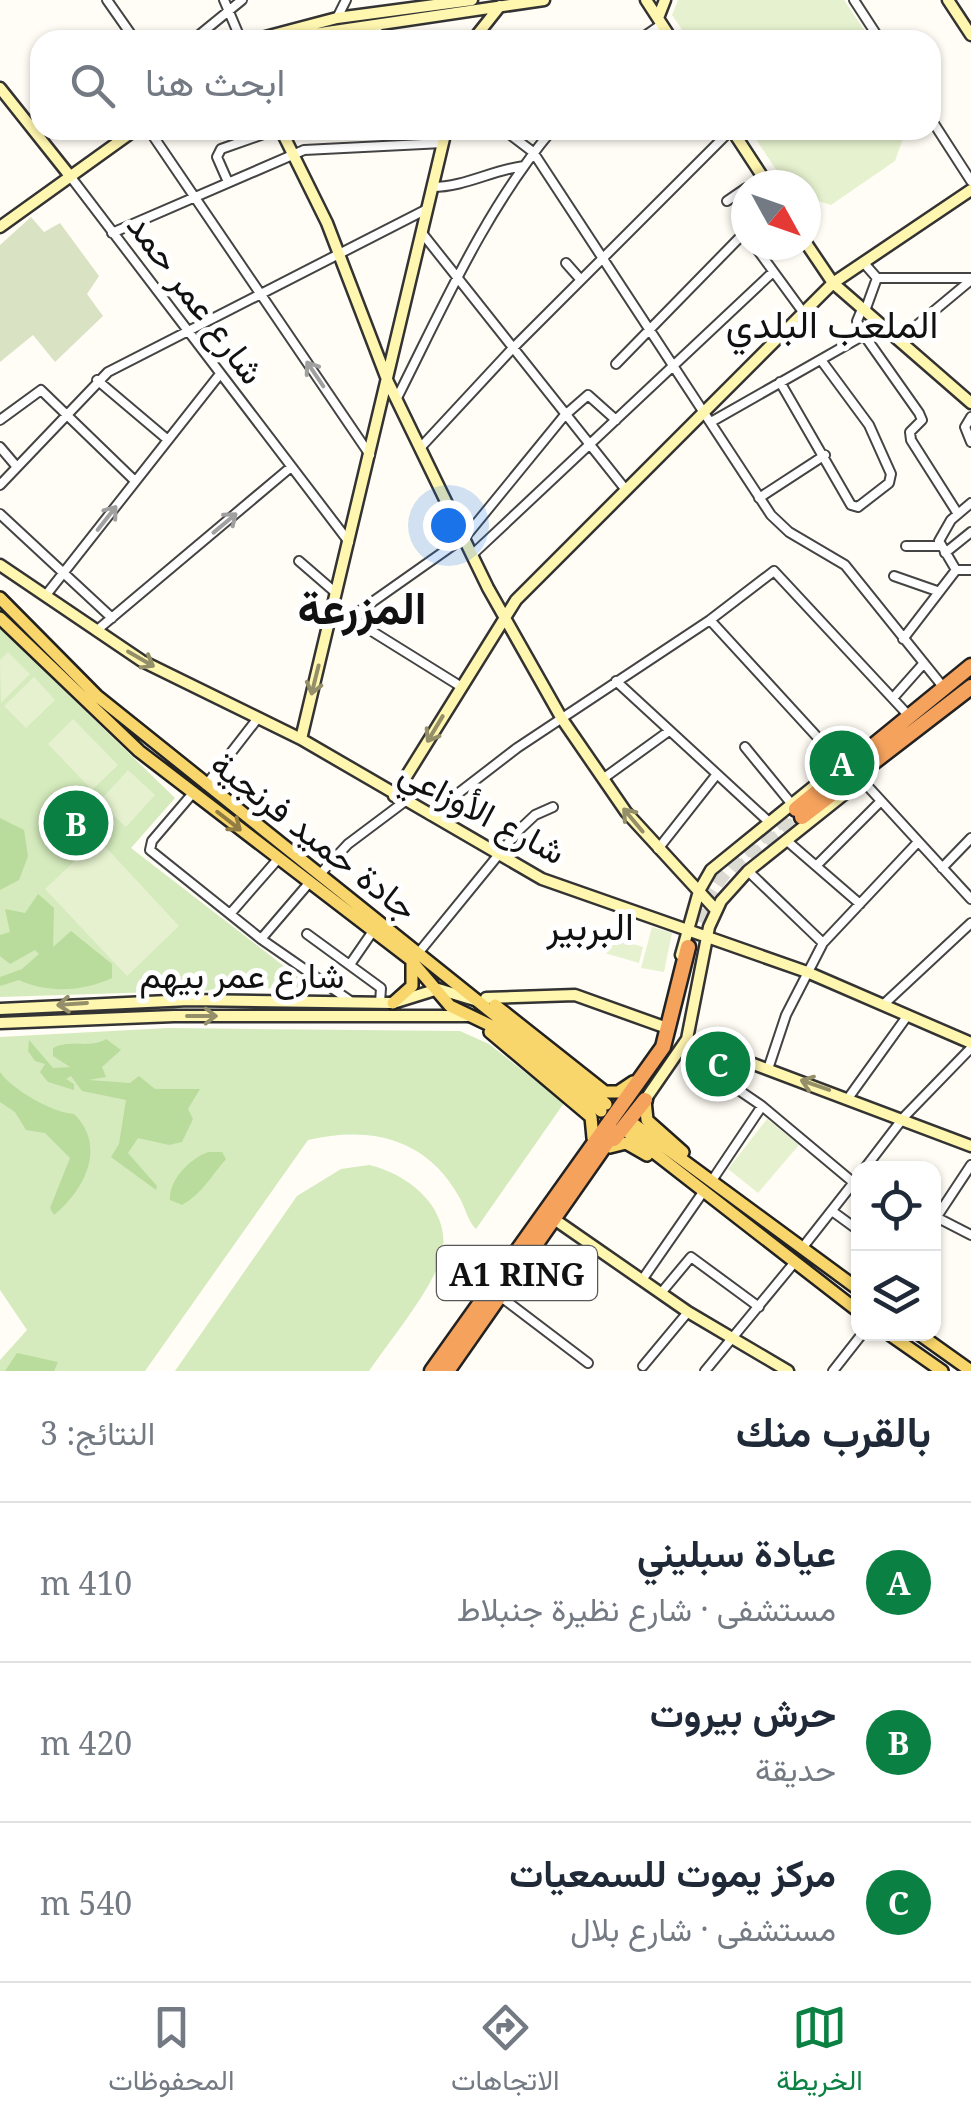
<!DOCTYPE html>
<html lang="ar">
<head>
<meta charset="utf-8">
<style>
  :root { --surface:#fff; --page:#f2f2f3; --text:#1f2937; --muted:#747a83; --line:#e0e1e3; --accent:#0b8043 }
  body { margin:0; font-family:"Noto Serif",Vazirmatn,serif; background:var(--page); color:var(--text); direction:rtl }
  .controls { position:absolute; right:30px; bottom:30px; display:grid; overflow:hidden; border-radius:20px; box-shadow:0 2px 8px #0004 }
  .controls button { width:90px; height:90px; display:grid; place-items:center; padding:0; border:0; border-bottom:2px solid var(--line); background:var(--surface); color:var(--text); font:50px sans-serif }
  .compass { position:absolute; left:731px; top:170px; width:90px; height:90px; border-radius:50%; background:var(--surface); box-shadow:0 2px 8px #0004; rotate:130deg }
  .you { position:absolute; left:448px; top:525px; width:35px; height:35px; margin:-25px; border:8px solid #fff; border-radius:50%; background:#1a73e8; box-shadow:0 0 0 15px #1a73e833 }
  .badge { display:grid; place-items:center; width:65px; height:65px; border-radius:50%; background:var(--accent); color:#fff; font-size:32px; font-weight:700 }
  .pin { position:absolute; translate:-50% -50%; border:5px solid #fff; box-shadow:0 2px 10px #0006 }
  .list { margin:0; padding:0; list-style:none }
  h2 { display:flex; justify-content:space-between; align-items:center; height:130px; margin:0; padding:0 40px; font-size:42px }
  h2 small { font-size:32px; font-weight:400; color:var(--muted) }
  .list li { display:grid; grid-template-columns:65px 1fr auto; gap:30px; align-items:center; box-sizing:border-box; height:160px; padding:0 40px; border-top:2px solid var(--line) }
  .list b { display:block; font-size:38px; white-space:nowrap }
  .list p { margin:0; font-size:32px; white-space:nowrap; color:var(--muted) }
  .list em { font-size:32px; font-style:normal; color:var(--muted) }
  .icon { flex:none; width:55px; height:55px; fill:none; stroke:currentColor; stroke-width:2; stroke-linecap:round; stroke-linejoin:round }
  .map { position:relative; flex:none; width:971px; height:1371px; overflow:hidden; direction:ltr }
  .search { position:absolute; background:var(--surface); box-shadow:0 2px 8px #0004; left:30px; right:30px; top:30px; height:110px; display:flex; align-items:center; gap:25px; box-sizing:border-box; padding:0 35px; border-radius:30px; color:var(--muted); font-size:38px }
  .sheet { height:610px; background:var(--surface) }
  nav { display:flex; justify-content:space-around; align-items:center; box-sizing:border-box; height:140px; border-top:2px solid var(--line); background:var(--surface); font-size:28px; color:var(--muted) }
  nav a { display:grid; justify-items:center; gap:5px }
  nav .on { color:var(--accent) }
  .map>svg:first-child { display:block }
</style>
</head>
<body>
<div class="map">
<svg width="971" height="1371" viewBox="0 0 971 1371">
  <rect width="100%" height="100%" fill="#fffdf5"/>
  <!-- green -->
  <path fill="#d5ebbd" d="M0 628 175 798 131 848 311 987 0 997Z
    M168 1028 460 1031 489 1044 564 1103 476 1229C467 1220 465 1206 458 1195 425 1137 368 1126 308 1140L145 1371H0V1360L27 1330 0 1290V1037Z
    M369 1165C417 1176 463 1221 435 1273 418 1307 391 1339 369 1371H175L297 1196 341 1169Z"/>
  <!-- forest -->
  <path fill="#b9dc9c" d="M0 818 24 830 28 856 19 880 0 890Z
    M38 894 54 908 53 947 71 931 112 964V978C83 992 46 993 19 980L0 986V977L22 969 39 954 35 950 10 964 0 956V935L10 932 5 909 25 913Z
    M106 1039 121 1050 102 1067 106 1077 89 1080 130 1083 139 1076 155 1089H200L188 1109 193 1119 182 1142 169 1145 138 1138 128 1153 157 1186 156 1190 111 1157 119 1144 126 1100 82 1091 71 1076 66 1079 74 1084V1090L48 1082 40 1072 45 1064 35 1061 28 1051 29 1040 53 1068 70 1067 53 1056V1048C70 1039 90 1049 106 1039Z
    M0 1072C11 1089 53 1113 74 1114 107 1146 85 1190 54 1215L50 1208 70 1158 45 1133 26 1130 15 1112 0 1102Z
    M208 1152H222L226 1159C211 1176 201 1195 182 1205L170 1200C169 1179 190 1159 208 1152Z
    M17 1353 58 1362 54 1371H5Z"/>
  <!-- cemetery -->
  <path fill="#d9e3c4" d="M31 217 44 232 60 223 99 276 87 294 103 316 55 362 33 335 0 362V245Z"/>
  <!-- pitch -->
  <path fill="#e6f2cf" d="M678 0H844L871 40H689L672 15Z
    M750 130H906L895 161 831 205 806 197V185H786Z
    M8 652 30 674 1 703 0 660Z
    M34 677 55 700 26 728 4 706Z
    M73 719 118 765 92 790 48 744Z
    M128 770 155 795 126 827 99 802Z
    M98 839 179 926 127 976 45 889Z
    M652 927 672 933 664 972 641 968Z
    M606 936 643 947 639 963 601 952Z
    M767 1119 799 1145 758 1193 728 1169Z"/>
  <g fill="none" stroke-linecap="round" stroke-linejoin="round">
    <!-- highway-tunnel -->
    <path stroke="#dbdad3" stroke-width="14" stroke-dasharray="14 7" stroke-linecap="butt" d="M735 872 802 817
      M690 941C713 870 741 855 796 809"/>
    <defs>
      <path id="street" d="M107 0 135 40
        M224 0 241 40
        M854 0 880 40
        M337 18 346 0
        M370 26 388 40
        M193 40 242 0
        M639 40 662 24
        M931 119 971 181
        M149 130 370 455
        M504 130 533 152 771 515 789 532 845 565 944 688
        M70 176 349 542
        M228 182 217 157 221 149 275 130
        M432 187C465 187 492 170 524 166
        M727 201 746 188
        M112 233 304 150 443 143
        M422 233 626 490
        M754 245 803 312
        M863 262 877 278H971
        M566 263 581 280
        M865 311 877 278
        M864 335 919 413 922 420 910 432 911 440 958 514
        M899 340 971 280
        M616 364 746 231
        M97 380 168 440
        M780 382 851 505 858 507 889 483 891 474 869 425 821 360
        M397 398C443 307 485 210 552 130
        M971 417 965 427 971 442
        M0 420 41 390 135 481
        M711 422 864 335 857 321 862 309
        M0 447 17 467
        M421 447 512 349 731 130
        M0 485 108 372 427 209
        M759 498 825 455
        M0 514 112 618
        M906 546H940
        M474 553 773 272
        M945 553 971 532
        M299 561 336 593
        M956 570 939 541 951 520 971 503
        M894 576 937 591
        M46 595 220 374
        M333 607 460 686
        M351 617 466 536 564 416 588 395 616 420
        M710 620 842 764
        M96 631 291 467
        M903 639 956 570H971
        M616 681 768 821
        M893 698 924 663
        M745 747 790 802
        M604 778 669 731
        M862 780 971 899
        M206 785 258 718
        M193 793 152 841 150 850 261 939 349 1000
        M430 815 517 748 710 620 774 571 909 716
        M786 840 860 904
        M658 849 717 774
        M816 866 880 802
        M942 868 971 838
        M748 871 823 943
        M320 874 348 844 404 802
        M230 914 278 859
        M307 934 381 988 380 1003
        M261 939 309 883
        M420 951 518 831 535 815 553 807
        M351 963 373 931
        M884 1004 971 923
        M680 1050 762 1106 854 1183
        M768 1069 786 1015 823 943 918 842
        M849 1097 908 1015
        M865 1168 904 1117 971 1048
        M715 1176 762 1106
        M832 1211 858 1230
        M936 1217 971 1235
        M934 1221 971 1165
        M803 1247 858 1177
        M642 1280 701 1195
        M661 1293 691 1257 759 1307
        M501 1297 588 1363
        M643 1366 688 1312
        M705 1371 794 1263
        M833 1371 862 1334"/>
      <path id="secondary" d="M646 0 672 40
        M948 0 971 35
        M658 18 665 0
        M254 40 337 18 472 0
        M273 40 544 0
        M473 40 500 6
        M0 88 70 176
        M281 130 327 223 388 382 488 588 562 719 626 812 716 910
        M732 130 768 185
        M0 227 135 130
        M806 243 833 283 971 403
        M0 565 142 661 301 739 542 879 807 972 971 1043
        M301 739 446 130
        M394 796 516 600 833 283 971 190
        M681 955 699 891 711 870 829 774
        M486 998 575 995 667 1028
        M0 1009 189 1000 393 1003 438 989 478 1001
        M0 1023 174 1016H468
        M687 1039 971 1146
        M645 1100 687 1039 709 927 721 901 748 871 862 780
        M554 1219 688 1312 788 1371"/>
      <path id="primary" d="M0 598 97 696 606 1104
        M0 618 139 751 410 959 450 1006 498 1029 601 1111
        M393 1003 412 986V963
        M495 1005 605 1092H618L633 1082
        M490 1032 591 1117 593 1138
        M645 1100 647 1120 683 1152
        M635 1125 858 1289
        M629 1133 858 1311
        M610 1147 626 1143 647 1155
        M889 1334 942 1371
        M919 1334 971 1371"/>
      <path id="highway" d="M796 809 971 666
        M802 817 971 687
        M614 1139 645 1100
        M432 1371 663 1047 688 947
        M447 1371 614 1132"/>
    </defs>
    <!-- street casing -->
    <use href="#street" stroke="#444" stroke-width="12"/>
    <!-- secondary casing -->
    <use href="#secondary" stroke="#333" stroke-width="15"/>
    <!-- primary casing -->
    <use href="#primary" stroke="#222" stroke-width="16"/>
    <!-- highway casing -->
    <use href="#highway" stroke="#222" stroke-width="19"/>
    <!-- street -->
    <use href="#street" stroke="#fff" stroke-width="8"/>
    <!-- secondary -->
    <use href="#secondary" stroke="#fff6b0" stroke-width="10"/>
    <!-- primary -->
    <use href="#primary" stroke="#f9d66b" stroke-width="11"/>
    <!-- highway -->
    <use href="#highway" stroke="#f5a25d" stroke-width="14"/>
  </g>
  <!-- one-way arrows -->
  <defs><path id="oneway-shaft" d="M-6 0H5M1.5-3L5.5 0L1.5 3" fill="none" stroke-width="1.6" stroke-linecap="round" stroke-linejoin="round" transform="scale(2.5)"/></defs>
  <g stroke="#a0a0a0">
    <use href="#oneway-shaft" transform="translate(315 374) rotate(-124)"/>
    <use href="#oneway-shaft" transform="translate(107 518) rotate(-52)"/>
    <use href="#oneway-shaft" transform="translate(225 523) rotate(-40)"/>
  </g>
  <g stroke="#948f68">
    <use href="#oneway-shaft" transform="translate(141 659) rotate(30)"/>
    <use href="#oneway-shaft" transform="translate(315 680) rotate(104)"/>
    <use href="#oneway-shaft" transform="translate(435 729) rotate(121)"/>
    <use href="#oneway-shaft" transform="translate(633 820) rotate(-130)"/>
    <use href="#oneway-shaft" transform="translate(72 1004) rotate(176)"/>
    <use href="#oneway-shaft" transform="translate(202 1016)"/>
    <use href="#oneway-shaft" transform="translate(815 1085) rotate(-161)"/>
  </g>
  <use stroke="#917d42" href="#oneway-shaft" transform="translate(229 821) rotate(38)"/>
  <g text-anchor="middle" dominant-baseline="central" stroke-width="10" stroke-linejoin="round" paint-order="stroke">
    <!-- shield labels -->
    <rect fill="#fff" stroke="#585858" stroke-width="2.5" x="437" y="1246" width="160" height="54" rx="8"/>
    <g font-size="32" font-weight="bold" fill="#111">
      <text x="517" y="1273">A1 RING</text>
    </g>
    <!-- street labels -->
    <g font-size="35" fill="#111" stroke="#fff">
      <text transform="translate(197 298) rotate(53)">شارع عمر حمد</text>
      <text transform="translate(483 811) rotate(28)">شارع الأوزاعي</text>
      <text transform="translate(315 835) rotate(38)">جادة حميد فرنجية</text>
      <text x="242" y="974">شارع عمر بيهم</text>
    </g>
    <!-- neighbourhood labels -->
    <g font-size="38" fill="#111" stroke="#fff">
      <text x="832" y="323">الملعب البلدي</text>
      <text x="590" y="925">البربير</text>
    </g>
    <!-- district labels -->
    <g font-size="45" font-weight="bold" fill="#111" stroke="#fff">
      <text x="362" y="606">المزرعة</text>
    </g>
  </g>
</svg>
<div class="controls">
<button><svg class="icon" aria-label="locate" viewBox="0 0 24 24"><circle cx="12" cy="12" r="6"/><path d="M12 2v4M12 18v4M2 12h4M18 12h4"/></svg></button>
<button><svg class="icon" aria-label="layers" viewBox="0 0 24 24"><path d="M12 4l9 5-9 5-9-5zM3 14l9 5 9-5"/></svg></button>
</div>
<svg class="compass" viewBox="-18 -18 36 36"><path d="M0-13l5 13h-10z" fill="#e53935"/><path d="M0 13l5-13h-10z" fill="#747a83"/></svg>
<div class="you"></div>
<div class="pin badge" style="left:842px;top:763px">A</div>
<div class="pin badge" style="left:76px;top:823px">B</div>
<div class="pin badge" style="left:718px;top:1064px">C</div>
<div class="search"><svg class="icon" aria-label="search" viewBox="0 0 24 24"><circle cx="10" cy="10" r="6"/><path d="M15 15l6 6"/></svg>ابحث هنا</div>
</div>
<section class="sheet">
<h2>بالقرب منك<small>النتائج: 3</small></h2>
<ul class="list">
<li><span class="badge">A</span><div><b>عيادة سبليني</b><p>مستشفى · شارع نظيرة جنبلاط</p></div><em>410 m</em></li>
<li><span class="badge">B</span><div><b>حرش بيروت</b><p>حديقة</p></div><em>420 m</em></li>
<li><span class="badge">C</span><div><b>مركز يموت للسمعيات</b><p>مستشفى · شارع بلال</p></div><em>540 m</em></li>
</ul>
</section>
<nav>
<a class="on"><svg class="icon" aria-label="map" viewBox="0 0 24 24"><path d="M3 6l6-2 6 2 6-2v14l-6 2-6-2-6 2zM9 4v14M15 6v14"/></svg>الخريطة</a>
<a><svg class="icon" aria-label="directions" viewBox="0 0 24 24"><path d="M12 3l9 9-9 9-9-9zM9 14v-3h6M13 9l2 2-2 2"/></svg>الاتجاهات</a>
<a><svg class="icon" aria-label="saved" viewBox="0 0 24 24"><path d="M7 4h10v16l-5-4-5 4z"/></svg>المحفوظات</a>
</nav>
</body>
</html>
